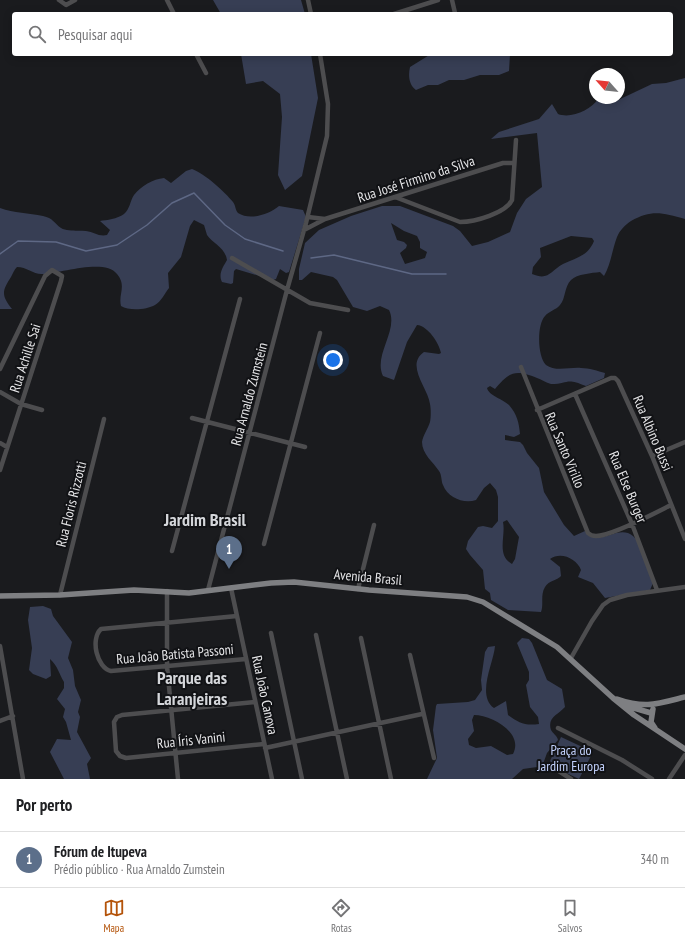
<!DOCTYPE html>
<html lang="pt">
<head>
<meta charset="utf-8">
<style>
  :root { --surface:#fff; --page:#f6f6f6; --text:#202124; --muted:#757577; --line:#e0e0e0; --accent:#b45309 }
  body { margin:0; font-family:"PT Sans Narrow",sans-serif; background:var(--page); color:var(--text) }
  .compass { position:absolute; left:589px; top:68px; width:36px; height:36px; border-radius:50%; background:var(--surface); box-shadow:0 2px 10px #0003; rotate:297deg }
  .you { position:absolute; left:333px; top:360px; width:14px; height:14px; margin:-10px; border:3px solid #fff; border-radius:50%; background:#1a73e8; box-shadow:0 0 0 6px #1a73e833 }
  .badge { display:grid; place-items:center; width:26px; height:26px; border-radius:50%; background:var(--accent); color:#fff; font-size:13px; font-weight:700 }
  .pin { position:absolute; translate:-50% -33px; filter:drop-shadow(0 1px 2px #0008) }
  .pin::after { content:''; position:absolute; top:21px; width:14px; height:12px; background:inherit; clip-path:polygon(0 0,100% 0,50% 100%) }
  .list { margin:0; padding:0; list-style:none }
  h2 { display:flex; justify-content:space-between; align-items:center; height:52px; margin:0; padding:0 16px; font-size:17px }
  h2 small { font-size:13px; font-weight:400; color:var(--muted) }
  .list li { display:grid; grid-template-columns:26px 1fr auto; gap:12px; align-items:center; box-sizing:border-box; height:56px; padding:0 16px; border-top:1px solid var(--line) }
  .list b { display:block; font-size:15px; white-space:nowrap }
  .list p { margin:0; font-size:13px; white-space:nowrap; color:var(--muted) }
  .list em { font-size:13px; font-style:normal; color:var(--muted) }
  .icon { flex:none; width:22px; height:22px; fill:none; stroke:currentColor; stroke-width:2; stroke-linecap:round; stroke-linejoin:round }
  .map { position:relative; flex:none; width:685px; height:779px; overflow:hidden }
  .search { position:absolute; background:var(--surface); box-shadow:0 2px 10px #0003; left:12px; right:12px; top:12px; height:44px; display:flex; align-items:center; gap:10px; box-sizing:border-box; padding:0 14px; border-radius:4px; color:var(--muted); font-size:15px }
  .sheet { height:108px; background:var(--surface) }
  nav { display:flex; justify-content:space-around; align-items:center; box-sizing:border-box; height:56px; border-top:1px solid var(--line); background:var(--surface); font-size:11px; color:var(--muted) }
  nav a { display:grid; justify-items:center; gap:2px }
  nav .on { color:var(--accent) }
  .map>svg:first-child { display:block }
</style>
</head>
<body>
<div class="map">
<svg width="685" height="779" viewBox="0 0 685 779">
  <rect width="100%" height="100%" fill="#1a1b1e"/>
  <!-- green -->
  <path fill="#373e54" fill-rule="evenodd" d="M213 0H301L305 14H221Z
    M241 54H311L318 98 302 176 285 190 278 175 282 117 280 94 263 81 246 84Z
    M431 54H510L509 71 499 75H480L464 80H449L438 85H428L416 90C409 85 408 76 410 67Z
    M685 78V219C663 213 652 209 631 221 625 225 620 230 617 237 612 250 611 264 604 276L600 272C592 273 577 274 571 280 564 287 566 298 560 305 556 310 549 311 545 316 537 324 537 356 546 365 555 372 570 367 581 368 589 368 598 371 605 373L604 378 586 386C565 377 569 384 551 384 546 383 541 379 537 378 515 369 509 372 495 389L490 386 487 388C489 396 503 399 509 405 517 414 519 423 520 434L514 437 505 435V440L520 442 523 445 527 453 539 468 544 492 564 525 574 536 585 531C598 549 618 523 633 536 644 546 648 569 653 583L650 590 605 598 593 583 578 577 581 570C577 559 561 551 550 559L560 567 561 576C557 581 549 580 545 587 540 595 544 604 541 612L508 610 491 600 490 593 485 589 483 570 470 555 466 549 468 541 478 527 483 526 492 528 498 521V497L496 490 490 483 484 488 476 500C464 504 448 498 443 485 441 481 442 475 439 471 433 462 422 454 422 442 423 435 428 429 430 422 431 417 431 409 430 404 428 388 405 365 424 352L439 354 441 353C439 343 428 326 417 325L407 342 394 380 383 376C373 355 399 330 389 310L380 306 367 311 353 307 337 280 333 277 311 272 302 280H299V269L305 243 319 230 351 216 382 206H400L453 226 460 231 472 246 488 242 510 232 517 213 526 199 542 187 537 133 491 139 499 132 539 119 552 104 558 114C571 119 591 110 598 99L607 103 616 101 652 84 666 83ZM391 223 404 231 417 236 420 242V248L427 252 425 258 405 264 400 253 406 248 407 245 404 242 397 240ZM571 236 592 238 594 241C588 256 576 258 563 264 550 271 549 281 532 274L533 267 541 257 540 248ZM507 520 519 537 515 559 512 564C496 555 506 536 503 522Z
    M192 169C204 173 225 192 233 202 236 206 235 210 238 213 250 221 270 214 279 206L303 210 306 217 289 272 286 273 280 269 276 279 273 280 236 269 234 271 233 283 231 284 222 282C218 274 223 267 227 260 225 247 213 244 207 235 206 232 205 228 204 225L194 220 190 226 181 257 168 273 169 288C165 293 161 302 155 305 146 310 129 311 121 306 118 294 127 286 117 274 105 258 61 273 43 274 34 275 27 267 17 267 14 270 13 273 11 277 2 291 1 295 12 309H0V208C14 213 29 213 43 216 53 218 54 223 61 228 68 232 79 230 86 231 94 232 99 237 107 235L110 230 100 221C107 220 117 219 124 214 130 209 130 201 134 195 141 186 153 179 164 178L171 183 186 171Z
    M43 606 51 609 53 616 72 642 68 658 73 670 75 686 81 700 78 712 80 717 77 732 91 758 87 764 90 779H64L50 752 57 739 71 740 66 722 63 717 65 709 57 699 64 688V682C59 674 58 666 50 659L51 676 46 679 33 674 29 670 32 648 28 620 30 607Z
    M522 638 529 639 532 643 547 680 562 689 565 707C558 715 547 717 551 730 553 734 557 735 558 740L547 753 543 764 537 767 523 769 512 779H427L437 758 433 730 436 706 437 704 468 702 475 700 482 690 481 680 485 652 488 647 495 646C494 662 476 695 494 708L506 701 508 715C519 723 525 726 539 724L538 717 530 707 526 685 529 680V672L517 643ZM474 715C492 715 524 733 513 754L507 755 491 746 476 748 469 745 468 739 474 731 472 720Z
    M561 737 593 752 579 779 558 769 550 761Z"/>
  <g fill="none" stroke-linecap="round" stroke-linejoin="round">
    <!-- stream -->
    <path stroke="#5e6885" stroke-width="1.5" d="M0 254 18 241 56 242 86 251 117 245 147 225 172 203 194 193 225 225 245 239 283 251
      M311 258 334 255 412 274H446"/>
    <!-- minor -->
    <path stroke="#4d4d4f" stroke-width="4.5" d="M59 0 66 5 75 0
      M167 0 174 14
      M308 0 311 14
      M452 0 455 13
      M394 14 438 0
      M196 54 206 73
      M395 197 460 222C475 222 506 213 512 200L516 140
      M308 217 325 219
      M304 230 325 219 503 163H514
      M232 258 310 303 348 310
      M521 367 588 533C590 535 593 536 596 536 612 536 655 513 671 505
      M0 369 45 276 52 270 62 276 61 281 0 470
      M0 392 21 404 42 410
      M575 394 632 524 657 590
      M537 410 611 378H615L618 381 652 456 685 539
      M192 418 305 447
      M0 443 7 447
      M652 456 685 442
      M264 544 320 333
      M172 551 240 299
      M231 588 272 779
      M358 589 374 525
      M208 590 287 290 306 223 327 136 328 104 320 54
      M167 591V666L178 779
      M60 595 104 419
      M237 616 101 629C90 639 97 668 111 671L246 659
      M271 633 302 779
      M316 635 347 779
      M361 638 391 779
      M0 646 23 779
      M410 655 434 758
      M571 658 592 621 603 605 610 600 627 595 685 587
      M255 702 122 715 117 717 114 722 116 751 120 756 126 758 264 744
      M0 721 13 716
      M558 728 622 760 652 779
      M265 748 422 714
      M554 768 571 779
      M669 779 685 755"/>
    <!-- major -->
    <path stroke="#7e7f82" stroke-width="5.5" d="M0 596 60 595 134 590 189 593 271 583 294 582 369 590 467 597 483 602 557 647 613 698 634 715 685 749
      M617 699C645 709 657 704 685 697
      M627 706 651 713
      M653 709 651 722 655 728"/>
  </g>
  <g text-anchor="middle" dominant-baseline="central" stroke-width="4" stroke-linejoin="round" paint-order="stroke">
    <!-- street labels -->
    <g font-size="14" fill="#e6e6e8" stroke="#111215">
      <text transform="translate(416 179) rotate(-18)">Rua José Firmino da Silva</text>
      <text transform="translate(25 358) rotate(-72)">Rua Achille Sai</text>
      <text transform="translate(249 394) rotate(-75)">Rua Arnaldo Zumstein</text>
      <text transform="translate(653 433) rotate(67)">Rua Albino Bussi</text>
      <text transform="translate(565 450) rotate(67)">Rua Santo Virillo</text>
      <text transform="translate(628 487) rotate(67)">Rua Else Burger</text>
      <text transform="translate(71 504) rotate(-76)">Rua Floris Rizzotti</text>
      <text transform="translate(368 577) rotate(5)">Avenida Brasil</text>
      <text transform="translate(175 654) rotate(-5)">Rua João Batista Passoni</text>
      <text transform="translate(265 695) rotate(78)">Rua João Canova</text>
      <text transform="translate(191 740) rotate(-6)">Rua Íris Vanini</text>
    </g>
    <!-- park labels -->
    <g font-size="14" fill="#c2d1fc" stroke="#111215">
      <text x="571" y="750">Praça do<tspan x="571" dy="16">Jardim Europa</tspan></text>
    </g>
    <!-- district labels -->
    <g font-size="18" font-weight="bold" fill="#d5d7db" stroke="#111215">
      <text x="205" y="519">Jardim Brasil</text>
      <text x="192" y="677">Parque das<tspan x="192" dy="21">Laranjeiras</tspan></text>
    </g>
  </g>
</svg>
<svg class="compass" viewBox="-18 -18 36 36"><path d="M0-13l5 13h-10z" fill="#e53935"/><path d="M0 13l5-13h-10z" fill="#757577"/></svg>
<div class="you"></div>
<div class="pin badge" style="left:229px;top:569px;background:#5c6f8a">1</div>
<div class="search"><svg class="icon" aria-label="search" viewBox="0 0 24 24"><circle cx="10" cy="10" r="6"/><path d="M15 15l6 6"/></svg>Pesquisar aqui</div>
</div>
<section class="sheet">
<h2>Por perto<small></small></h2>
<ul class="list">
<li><span class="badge" style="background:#5c6f8a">1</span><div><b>Fórum de Itupeva</b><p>Prédio público · Rua Arnaldo Zumstein</p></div><em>340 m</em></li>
</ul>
</section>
<nav>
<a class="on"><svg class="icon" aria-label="map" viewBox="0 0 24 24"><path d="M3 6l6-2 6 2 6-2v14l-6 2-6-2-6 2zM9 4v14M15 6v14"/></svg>Mapa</a>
<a><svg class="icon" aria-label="directions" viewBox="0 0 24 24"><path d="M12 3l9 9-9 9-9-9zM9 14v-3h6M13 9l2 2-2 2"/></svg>Rotas</a>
<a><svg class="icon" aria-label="saved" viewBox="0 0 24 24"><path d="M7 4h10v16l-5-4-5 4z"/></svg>Salvos</a>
</nav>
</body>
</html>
